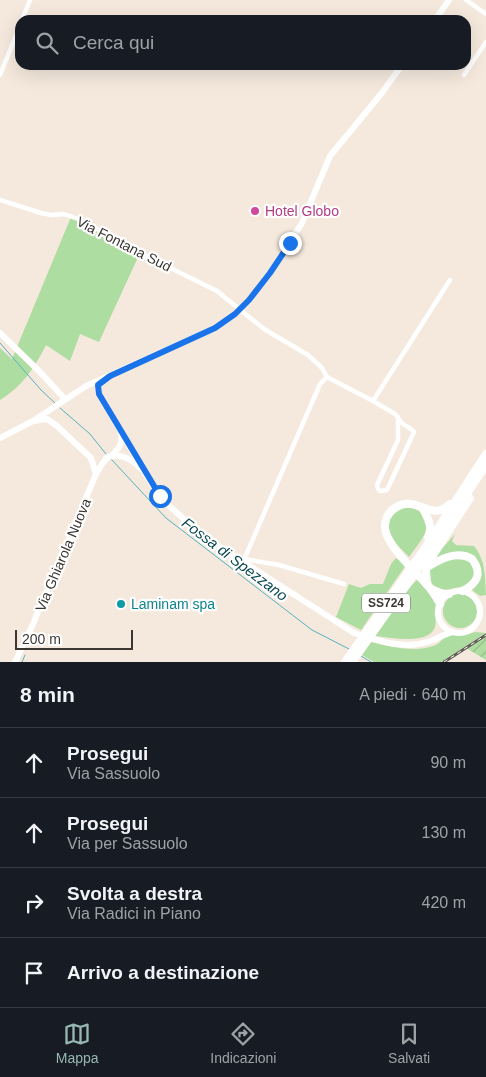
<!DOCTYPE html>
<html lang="it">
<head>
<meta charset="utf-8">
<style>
  :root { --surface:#171b24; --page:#242831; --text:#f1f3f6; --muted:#9ea1a6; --line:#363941; --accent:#96b7b3 }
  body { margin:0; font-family:Helvetica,sans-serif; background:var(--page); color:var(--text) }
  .scale { position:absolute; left:15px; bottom:12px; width:118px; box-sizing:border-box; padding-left:5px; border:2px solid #3c3733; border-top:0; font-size:14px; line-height:18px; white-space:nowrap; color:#3c3733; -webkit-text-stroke:4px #fff; paint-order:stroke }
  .stop { position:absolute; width:15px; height:15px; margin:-11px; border:4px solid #1a73e8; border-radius:50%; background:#fff }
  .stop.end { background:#1a73e8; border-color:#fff; box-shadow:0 1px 5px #0008 }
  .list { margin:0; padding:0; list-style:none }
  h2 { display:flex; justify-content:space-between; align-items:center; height:65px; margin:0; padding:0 20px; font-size:21px }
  h2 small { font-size:16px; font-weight:400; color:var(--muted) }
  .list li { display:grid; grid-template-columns:32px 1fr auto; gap:15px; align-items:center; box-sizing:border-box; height:70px; padding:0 20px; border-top:1px solid var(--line) }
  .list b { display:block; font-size:19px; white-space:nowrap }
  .list p { margin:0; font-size:16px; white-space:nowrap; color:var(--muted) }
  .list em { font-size:16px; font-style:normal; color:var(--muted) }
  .icon { flex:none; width:28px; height:28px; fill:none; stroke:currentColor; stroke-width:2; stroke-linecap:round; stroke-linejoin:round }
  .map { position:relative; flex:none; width:486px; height:662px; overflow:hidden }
  .search { position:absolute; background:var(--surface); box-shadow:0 5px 20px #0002; left:15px; right:15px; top:15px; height:55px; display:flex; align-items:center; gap:12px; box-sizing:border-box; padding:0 18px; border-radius:15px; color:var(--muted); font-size:19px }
  .sheet { height:345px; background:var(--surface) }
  nav { display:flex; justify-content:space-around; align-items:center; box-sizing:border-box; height:70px; border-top:1px solid var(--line); background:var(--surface); font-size:14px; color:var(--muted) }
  nav a { display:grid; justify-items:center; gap:2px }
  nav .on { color:var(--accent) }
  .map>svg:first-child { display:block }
</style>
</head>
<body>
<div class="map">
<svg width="486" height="662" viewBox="0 0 486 662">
  <defs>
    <pattern id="garden-furrows" width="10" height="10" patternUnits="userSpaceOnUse" patternTransform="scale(1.25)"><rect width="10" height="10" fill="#addda1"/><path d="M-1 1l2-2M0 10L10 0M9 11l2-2" fill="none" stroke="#96be8b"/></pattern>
  </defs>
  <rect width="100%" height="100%" fill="#f5e9dd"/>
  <!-- grass -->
  <path fill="#addda1" d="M71 217 82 221 139 255 99 342 80 334 70 361 46 345C35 367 22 387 0 400V348L12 359Z
    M412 507C441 521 421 540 409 557 404 551 397 546 393 539 382 522 394 508 412 507Z
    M455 534 452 541 456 545 474 546C486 561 485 577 486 595L480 596 472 590C474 587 478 584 479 580 485 568 476 551 462 552 452 552 441 558 431 561Z
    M396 558 406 565 361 630 336 617 349 584 361 588 370 584H383L391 564Z
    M466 558 475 568C475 573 475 579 470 583 466 586 460 587 455 588 438 592 430 589 429 570L448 559Z
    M418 579C424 586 435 595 436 604 436 608 434 612 435 616 442 648 393 638 375 636L407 590Z
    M443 611a17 17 0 1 1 34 0a17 17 0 1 1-34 0Z
    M475 632 486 633 441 662H374L362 655 371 642C391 647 416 653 436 645 440 643 444 637 448 635 456 633 463 637 475 632Z"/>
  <!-- garden -->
  <path fill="url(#garden-furrows)" d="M486 636V660L466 648Z"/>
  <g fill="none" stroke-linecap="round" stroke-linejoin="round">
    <!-- stream -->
    <path stroke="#56b2c0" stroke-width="1" d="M0 343 41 390 55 403
      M60 408 90 434 106 454
      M111 459 166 518 312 630 349 649
      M361 656 371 662
      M22 662 25 655"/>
    <!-- street -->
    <path stroke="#fff" stroke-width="4.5" d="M466 0 486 14
      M22 20 30 0
      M0 75 20 26
      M464 75 486 42
      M0 200 41 213 51 215 64 214 81 220 138 252 217 291 264 329 308 355 322 368 327 377 373 401 450 280
      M373 401 395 414C398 417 399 420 402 423 406 427 411 427 414 432L387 490 380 491 378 489 377 485 398 440V417
      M244 559 279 565 344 584
      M243 562 320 384 327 377"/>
    <!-- secondary -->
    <path stroke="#fff" stroke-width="6" d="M435 20 449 0
      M0 333 39 371 65 399
      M104 380 98 385 99 394 152 485 165 502 186 521 217 545 354 633C377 640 403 650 427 642 436 640 443 634 453 632
      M33 421 86 386 215 328 235 314 249 300 270 273 302 223 330 156 381 94 402 65
      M0 438 33 421 47 419 57 426 91 458 96 474
      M111 456C119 449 123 443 121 432
      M106 458C120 452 131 458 141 469
      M438 612a21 21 0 1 1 42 0a21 21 0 1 1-42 0Z
      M15 662 33 624 96 474 102 464 108 457"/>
    <!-- highway -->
    <path stroke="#fff" stroke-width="8" d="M423 509C428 518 433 528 428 537
      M426 568C440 559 457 550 472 559 483 574 477 583 463 591
      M427 584 426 570 428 563 470 498
      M431 589 443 594H449
      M440 604C436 597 432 590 427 585 416 571 384 544 385 526 385 513 397 502 411 504 426 506 435 518 450 504
      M345 662 427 545 486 454
      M352 662 406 586 486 465"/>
    <defs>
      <path id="rail" d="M444 662 486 635"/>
    </defs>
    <!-- rail casing -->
    <use href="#rail" stroke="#625c56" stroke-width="3"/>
    <!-- rail -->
    <use href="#rail" stroke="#fff" stroke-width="1" stroke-dasharray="4" stroke-linecap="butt"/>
  </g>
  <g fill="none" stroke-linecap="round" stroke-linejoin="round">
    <!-- route -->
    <path stroke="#1a73e8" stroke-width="6" d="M160 496 99 394 98 385 110 376 215 328 235 314 249 300 270 273 290 243"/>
  </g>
  <!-- markers -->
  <circle fill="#d1479c" stroke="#fff" stroke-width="2" cx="255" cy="211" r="5"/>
  <circle fill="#0f9aa8" stroke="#fff" stroke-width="2" cx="121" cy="604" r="5"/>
  <g text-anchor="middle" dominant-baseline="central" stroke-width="4.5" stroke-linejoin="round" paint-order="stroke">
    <!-- shield labels -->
    <rect fill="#fff" stroke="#767370" stroke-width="1" x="362" y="593.5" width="48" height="19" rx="4"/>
    <g font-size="12" font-weight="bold" fill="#3c3733">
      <text x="386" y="603">SS724</text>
    </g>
    <!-- hotel labels -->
    <g font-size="14" fill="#b23c85" stroke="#fff" text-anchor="start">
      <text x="265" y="211">Hotel Globo</text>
    </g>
    <!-- street labels -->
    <g font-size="14" fill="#3c3733" stroke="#fff">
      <text transform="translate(124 244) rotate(27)">Via Fontana Sud</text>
      <text transform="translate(63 555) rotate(-67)">Via Ghiarola Nuova</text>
    </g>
    <!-- culture labels -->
    <g font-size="14" fill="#0d838f" stroke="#fff" text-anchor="start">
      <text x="131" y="604">Laminam spa</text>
    </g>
    <!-- water labels -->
    <g font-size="15" font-style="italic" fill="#0c4952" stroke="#fff">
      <text transform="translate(235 559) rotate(37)">Fossa di Spezzano</text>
    </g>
  </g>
</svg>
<div class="scale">200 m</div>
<div class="stop" style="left:160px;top:496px"></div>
<div class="stop end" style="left:290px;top:243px"></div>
<div class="search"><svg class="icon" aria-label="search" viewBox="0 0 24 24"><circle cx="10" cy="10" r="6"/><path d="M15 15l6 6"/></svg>Cerca qui</div>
</div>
<section class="sheet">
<h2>8 min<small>A piedi · 640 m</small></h2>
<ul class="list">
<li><svg class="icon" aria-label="ahead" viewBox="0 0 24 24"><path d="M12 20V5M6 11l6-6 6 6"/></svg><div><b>Prosegui</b><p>Via Sassuolo</p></div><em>90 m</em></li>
<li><svg class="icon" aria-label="ahead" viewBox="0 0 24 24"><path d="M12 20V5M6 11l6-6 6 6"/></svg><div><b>Prosegui</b><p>Via per Sassuolo</p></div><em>130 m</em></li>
<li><svg class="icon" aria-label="right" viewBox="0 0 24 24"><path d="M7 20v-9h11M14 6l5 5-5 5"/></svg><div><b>Svolta a destra</b><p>Via Radici in Piano</p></div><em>420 m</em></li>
<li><svg class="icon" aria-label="arrive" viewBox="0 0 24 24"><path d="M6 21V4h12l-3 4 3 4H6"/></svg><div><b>Arrivo a destinazione</b></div></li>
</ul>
</section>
<nav>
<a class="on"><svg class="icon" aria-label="map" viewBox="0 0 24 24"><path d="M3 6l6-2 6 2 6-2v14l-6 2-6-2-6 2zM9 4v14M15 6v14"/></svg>Mappa</a>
<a><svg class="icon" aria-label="directions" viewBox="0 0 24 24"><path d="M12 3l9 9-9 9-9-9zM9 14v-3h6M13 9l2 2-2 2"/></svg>Indicazioni</a>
<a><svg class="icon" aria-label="saved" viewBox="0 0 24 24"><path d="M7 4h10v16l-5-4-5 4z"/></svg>Salvati</a>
</nav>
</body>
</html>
